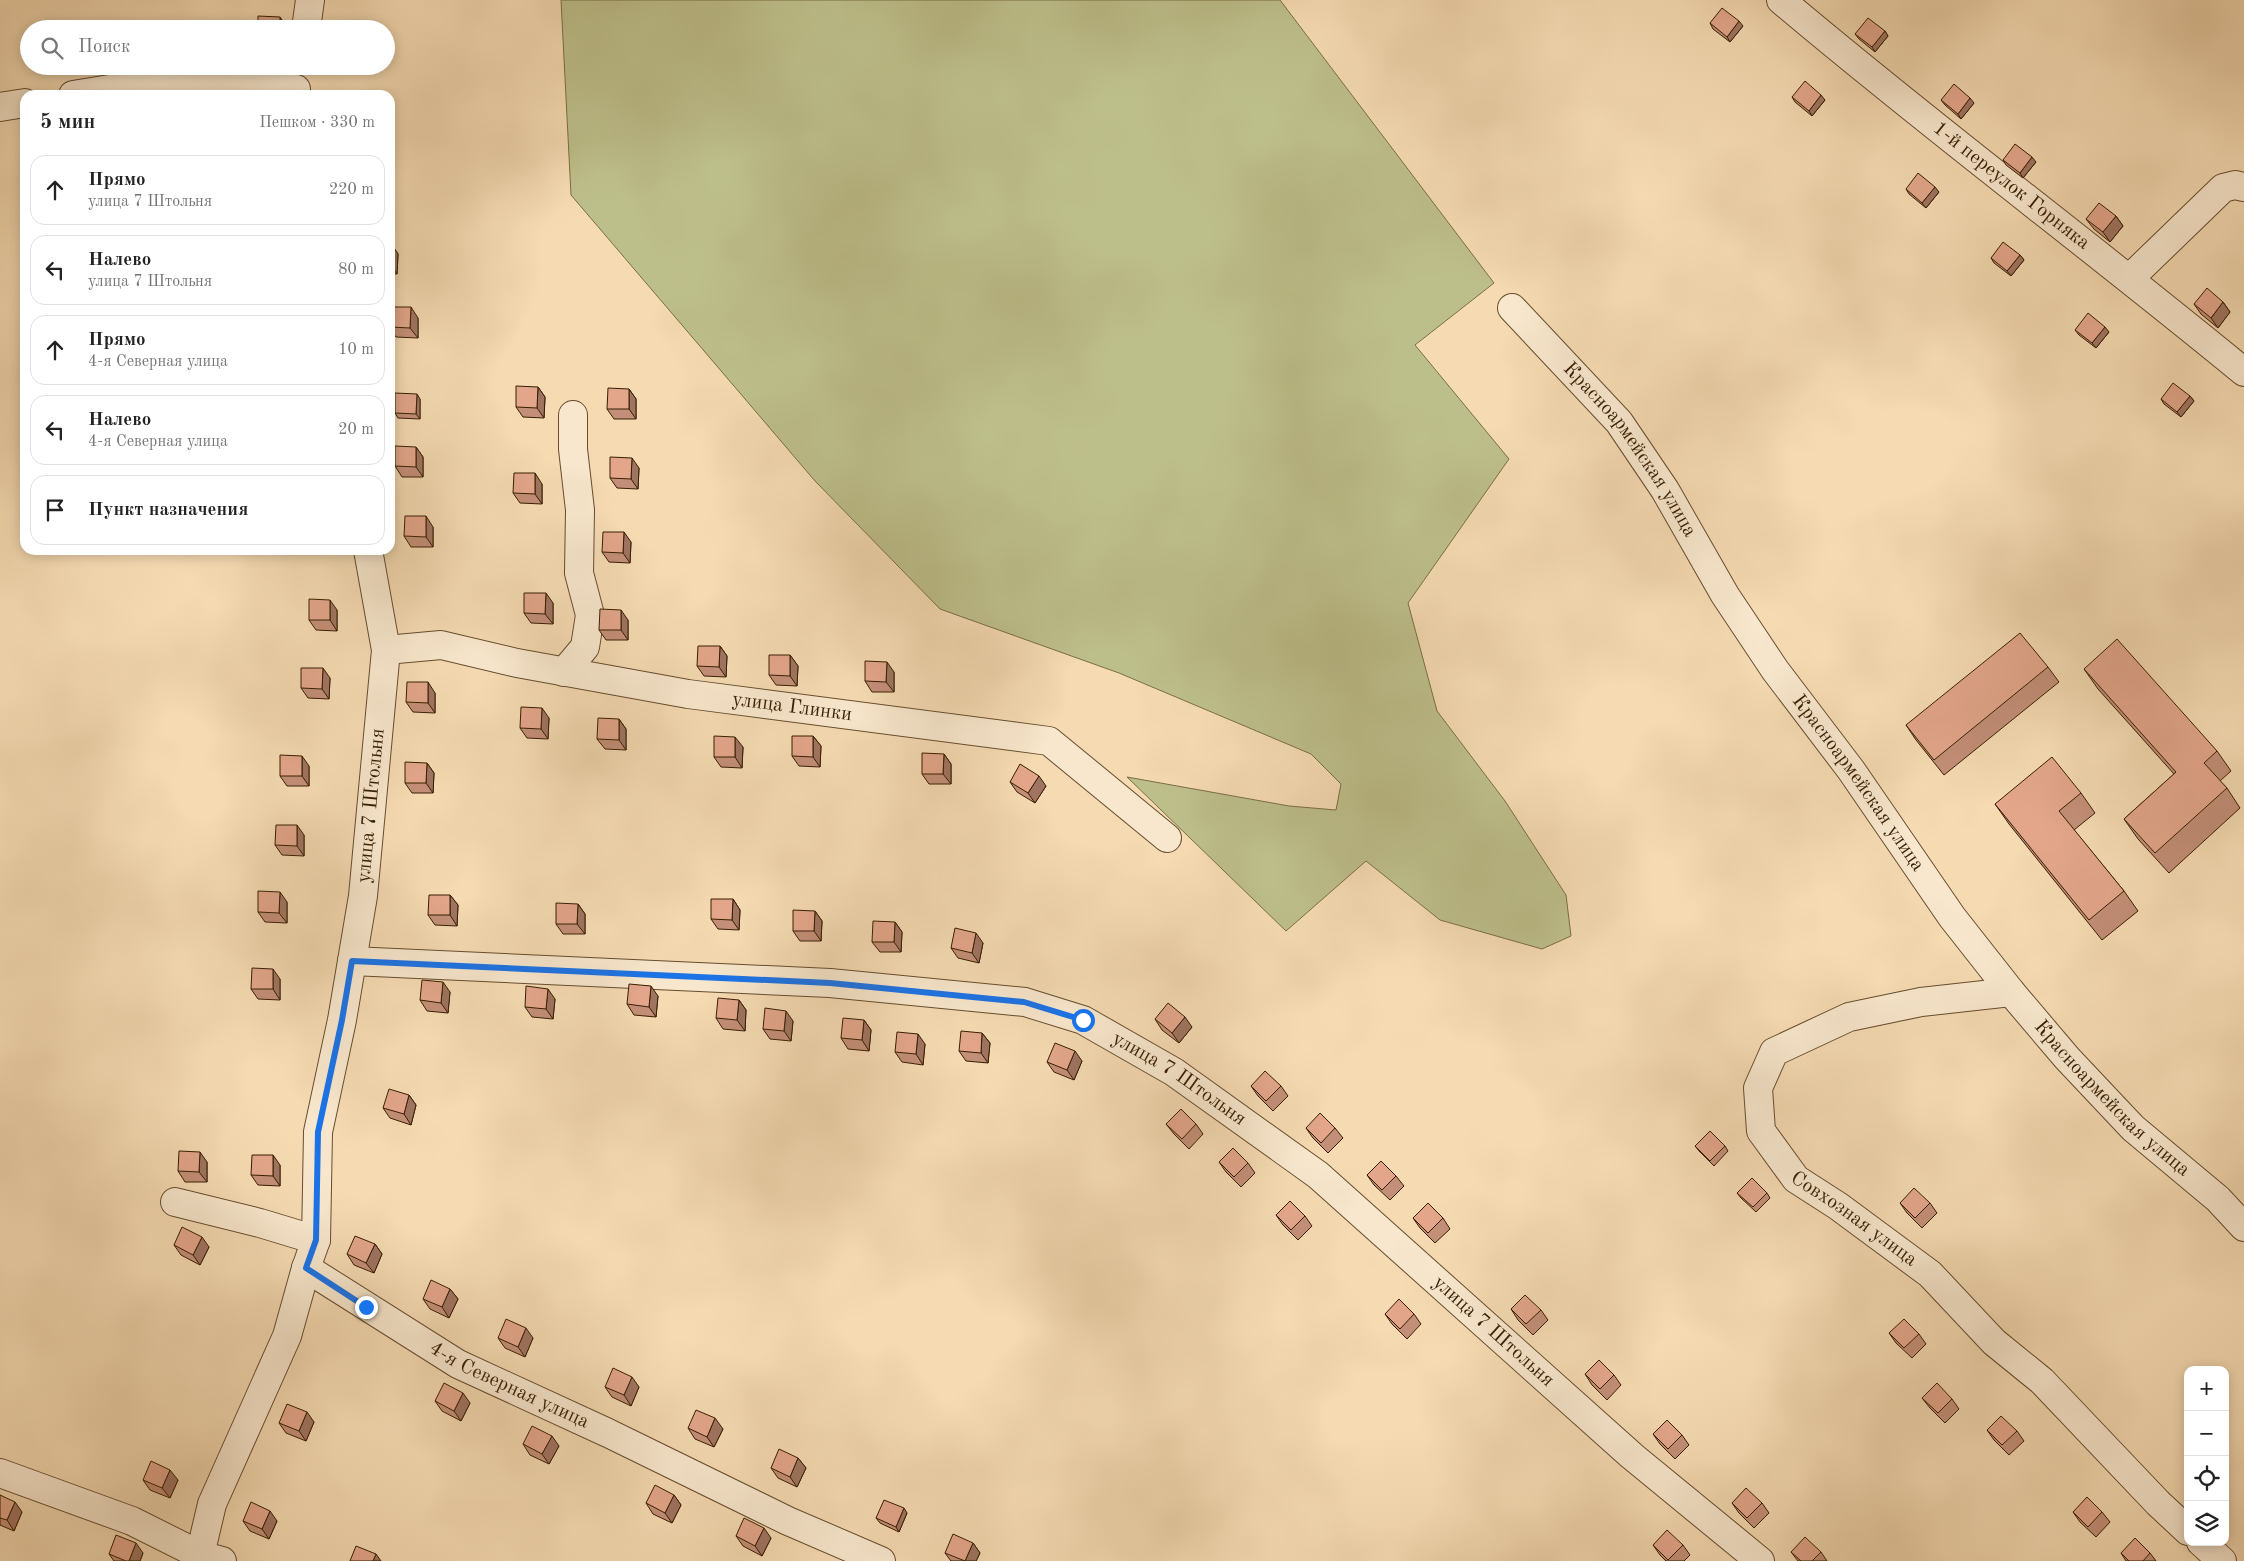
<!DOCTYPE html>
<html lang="ru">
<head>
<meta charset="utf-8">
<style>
  :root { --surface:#fff; --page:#f2f2f2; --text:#222; --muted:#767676; --line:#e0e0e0 }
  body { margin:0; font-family:"Old Standard TT",serif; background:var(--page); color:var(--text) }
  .controls { position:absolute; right:15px; bottom:15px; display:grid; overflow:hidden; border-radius:10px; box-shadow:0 2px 12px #0003 }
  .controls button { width:45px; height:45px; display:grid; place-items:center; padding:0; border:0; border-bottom:1px solid var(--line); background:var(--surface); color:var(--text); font:25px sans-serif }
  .stop { position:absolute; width:15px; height:15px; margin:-11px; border:4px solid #1a73e8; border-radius:50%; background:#fff }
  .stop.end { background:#1a73e8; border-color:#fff; box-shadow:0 1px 5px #0008 }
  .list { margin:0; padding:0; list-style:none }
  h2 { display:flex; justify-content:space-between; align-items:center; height:65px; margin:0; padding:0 20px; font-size:21px }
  h2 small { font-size:16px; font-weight:400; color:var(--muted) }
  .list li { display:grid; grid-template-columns:32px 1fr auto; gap:15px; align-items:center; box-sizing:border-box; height:70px; margin:0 10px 10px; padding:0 10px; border:1px solid var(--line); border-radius:15px }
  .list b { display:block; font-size:19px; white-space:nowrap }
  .list p { margin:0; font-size:16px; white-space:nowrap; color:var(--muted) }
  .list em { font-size:16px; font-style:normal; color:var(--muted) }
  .icon { flex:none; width:28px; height:28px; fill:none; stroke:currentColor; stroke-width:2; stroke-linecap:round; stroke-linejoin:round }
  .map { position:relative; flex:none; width:2244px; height:1561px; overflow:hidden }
  .search { position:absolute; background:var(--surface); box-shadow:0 2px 12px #0003; left:20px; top:20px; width:375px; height:55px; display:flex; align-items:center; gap:12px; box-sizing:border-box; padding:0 18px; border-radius:28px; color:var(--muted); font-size:19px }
  .panel { position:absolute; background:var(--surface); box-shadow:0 2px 12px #0003; left:20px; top:90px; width:375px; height:465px; border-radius:15px }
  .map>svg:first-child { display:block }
</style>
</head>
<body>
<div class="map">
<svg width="2244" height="1561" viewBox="0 0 2244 1561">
  <rect width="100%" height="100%" fill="#f5dab2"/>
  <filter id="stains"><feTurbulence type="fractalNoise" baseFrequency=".004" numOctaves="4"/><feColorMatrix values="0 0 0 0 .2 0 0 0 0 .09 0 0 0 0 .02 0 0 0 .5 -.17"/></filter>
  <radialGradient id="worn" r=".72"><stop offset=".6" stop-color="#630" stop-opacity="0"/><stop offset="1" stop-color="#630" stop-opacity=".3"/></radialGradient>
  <!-- green -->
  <path fill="#bdbf8b" stroke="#7a6e46" d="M561 0H1280L1494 283 1415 345 1509 459 1408 603 1437 711 1505 801 1566 895 1571 936 1542 949 1440 920 1366 861 1286 931 1127 777 1289 806 1336 810 1341 784 1311 754 1119 673 940 609 815 481 571 195Z"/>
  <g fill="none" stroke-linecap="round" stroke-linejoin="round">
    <defs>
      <g id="minor">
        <path id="s1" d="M1781 0C1932 128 2091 246 2244 372"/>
        <path d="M306 29 310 0"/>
        <path d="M73 95 140 84 296 89"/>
        <path d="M0 107 25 103"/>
        <path d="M2130 278 2223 188 2235 185 2244 187"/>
        <path id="s2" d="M1512 308 1619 422 1665 490 1725 595 1775 670 1851 770 1952 917 2011 992 2067 1058 2133 1128 2218 1199 2244 1227"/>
        <path id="s3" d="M386 650 441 645 517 663 688 694 1049 741 1167 838"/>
        <path d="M564 672 585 647 590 615 579 573 580 510 573 449V415"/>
        <path id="s4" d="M352 961 830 983 1025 1002 1083 1020 1174 1072 1318 1175 1632 1456 1760 1561"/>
        <path id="s5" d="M2011 992 1921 1002 1849 1017 1774 1052 1758 1088 1761 1131 1796 1179 1838 1206 1930 1274 1994 1342 2042 1381 2158 1503 2188 1531"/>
        <path id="s6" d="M175 1202 260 1223 316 1240 306 1268 458 1364 608 1433 788 1521 881 1561"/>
        <path id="s7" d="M316 1240 318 1132 342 1020 363 896 386 650 368 550"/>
        <path d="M0 1473 132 1521 200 1555 222 1561"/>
        <path d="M2201 1542 2222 1561"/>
        <path d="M196 1561 200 1555 212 1504 287 1336 306 1268"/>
      </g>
    </defs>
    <!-- minor casing -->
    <use href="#minor" stroke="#664d2e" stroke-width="30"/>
    <!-- minor -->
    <use href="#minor" stroke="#f8e7cd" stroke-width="28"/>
  </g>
  <!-- wall -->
  <path fill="#c38f78" stroke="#371e02" d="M1710 23 1743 26 1730 42 1713 29Z
    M1885 31 1888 36 1875 52 1859 39 1855 34Z
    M1792 97 1825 100 1812 116 1795 102Z
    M1941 100 1974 103 1961 119 1945 105Z
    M2003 160 2036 162 2023 178 2006 165Z
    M1906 189 1939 192 1926 208 1909 194Z
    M2116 216 2123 226 2110 242 2094 229 2086 219Z
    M390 243 398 254 397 274H390Z
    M2020 255 2024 260 2011 276 1994 263 1991 258Z
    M2223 302 2230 312 2218 328 2201 314 2194 304Z
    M390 307 418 318V338L396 337 390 329Z
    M2075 330 2109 332 2096 348 2079 335Z
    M538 387 545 397 544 418 523 417 516 407Z
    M629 389 636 399V419H614L607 409Z
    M2190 396 2194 401 2181 417 2164 404 2161 399Z
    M420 399V419L398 418 395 413Z
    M416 447 423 457V477H402L395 466Z
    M639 468 638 489 617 488 610 478Z
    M542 484V504L520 503 513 493Z
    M433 527V547H411L404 536Z
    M631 542 630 563 609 562 602 552Z
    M553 603V624L531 623 524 613Z
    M337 610V631L316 630 309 620Z
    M628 620V640H606L599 630Z
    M720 646 727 656 726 677 704 676 697 666Z
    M790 655 798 666 797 686 776 685 769 675Z
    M2048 667 2059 682 1944 775 1916 740 1906 725Z
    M2084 669 2217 751 2231 771 2220 781 2227 788 2240 808 2169 873 2138 839 2124 819 2174 774 2098 689Z
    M894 672V692H872L865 681Z
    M330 678 329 699 308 698 301 688Z
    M435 693V713L413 712 406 702Z
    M549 718 548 739 527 738 520 728Z
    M619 719 626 729V750L605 749 597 739Z
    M813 736 821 746 820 767 799 766 792 756Z
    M743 747 742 768 721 767 714 757Z
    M944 754 951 764V784H929L922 774Z
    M427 763 434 773 433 793H412L405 783Z
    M309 766V786H287L280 776Z
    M1010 782 1046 786 1035 803 1017 792Z
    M2081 793 2095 813 2074 830 2124 891 2138 911 2102 940 2009 824 1995 804Z
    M304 835V856L282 855 275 845Z
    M450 895 458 905 457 926 435 925 428 915Z
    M733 899 740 910 739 930 718 929 711 919Z
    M287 902V923L265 922 258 912Z
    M578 904 585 914V934H563L556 924Z
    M815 911 822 921 821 941H800L793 931Z
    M895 922 902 932 901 952H880L872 942Z
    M983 943 979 963 958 958 951 948Z
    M280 979V1000L258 999 251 989Z
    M450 992 448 1013 427 1011 420 1000Z
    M658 996 656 1017 634 1015 627 1004Z
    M555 999 553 1019 532 1017 525 1007Z
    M739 1000 746 1010 745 1031 723 1029 716 1018Z
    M1155 1019 1192 1027 1179 1043 1162 1030Z
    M864 1020 871 1030 869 1051 848 1049 841 1038Z
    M793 1021 791 1041 770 1039 763 1029Z
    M982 1033 990 1043 988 1063 966 1061 959 1051Z
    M925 1044 923 1065 902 1062 895 1052Z
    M1082 1061 1074 1080 1054 1072 1047 1062Z
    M1251 1086H1281L1288 1096 1273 1111 1258 1096Z
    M409 1095 416 1105 411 1125 390 1118 383 1108Z
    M1166 1124H1196L1203 1134 1189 1149 1174 1134Z
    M1306 1128H1335L1343 1138 1328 1153 1313 1138Z
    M1695 1146H1725L1728 1151 1714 1166 1699 1151Z
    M207 1162V1182H185L178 1171Z
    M1219 1162 1248 1163 1255 1173 1241 1187 1226 1172Z
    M280 1165V1186L258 1185 251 1175Z
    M1367 1175 1396 1176 1404 1186 1390 1200 1374 1185Z
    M1737 1193H1767L1770 1198 1756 1212 1741 1198Z
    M1900 1203H1930L1937 1213 1922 1228 1907 1213Z
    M1276 1215 1305 1216 1312 1226 1298 1240 1283 1225Z
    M1413 1218H1443L1450 1229 1435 1243 1420 1228Z
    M375 1244 382 1254 374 1273 354 1265 347 1254Z
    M174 1245 209 1247 200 1265 181 1255Z
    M450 1289 458 1299 449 1318 430 1309 423 1299Z
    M1511 1309 1541 1310 1548 1320 1533 1335 1518 1320Z
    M1385 1314H1414L1421 1324 1407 1339 1392 1324Z
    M1889 1333 1919 1334 1926 1344 1912 1358 1896 1343Z
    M498 1338H533L525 1357 505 1348Z
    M1585 1374 1614 1375 1621 1385 1607 1400 1592 1385Z
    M605 1387H639L631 1406 612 1397Z
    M1922 1398 1952 1399 1959 1409 1945 1423 1930 1408Z
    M435 1401 470 1403 461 1421 442 1411Z
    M314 1422 306 1441 286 1433 279 1423Z
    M688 1428 723 1429 714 1447 695 1439Z
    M1987 1430 2017 1431 2024 1441 2009 1455 1994 1440Z
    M1653 1434 1682 1435 1689 1445 1675 1459 1660 1444Z
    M523 1444 559 1446 549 1464 530 1455Z
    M798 1458 806 1468 797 1487 778 1478 771 1468Z
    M143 1480H178L170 1498 150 1490Z
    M0 1495 22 1512 14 1531 0 1525Z
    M674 1495 681 1505 672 1523 653 1514 646 1503Z
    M1732 1503H1762L1769 1513 1754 1528 1739 1513Z
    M2073 1512H2102L2110 1522 2096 1537 2080 1522Z
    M907 1513 899 1532 880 1523 876 1518Z
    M243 1521H277L269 1539 250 1531Z
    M736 1536 771 1538 762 1556 743 1546Z
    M973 1543 980 1553 976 1561H951L945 1553Z
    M1653 1545H1683L1690 1555 1684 1561H1666L1660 1555Z
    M1791 1552H1821L1827 1561H1798Z
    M143 1553 140 1561H114L109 1554Z
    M2121 1553H2150L2156 1561H2126Z"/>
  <!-- shaded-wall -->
  <path fill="#9f7461" stroke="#371e02" d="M280 17 287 27V29H280Z
    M1739 21 1743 26 1730 42 1727 37Z
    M1885 31 1888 36 1875 52 1872 47Z
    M1821 95 1825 100 1812 116 1809 111Z
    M1970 98 1974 103 1961 119 1958 114Z
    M2032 157 2036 162 2023 178 2020 173Z
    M1935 187 1939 192 1926 208 1922 203Z
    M2116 216 2123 226 2110 242 2103 232Z
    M391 243 398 254 397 274 390 264Z
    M2020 255 2024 260 2011 276 2007 271Z
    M2223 302 2230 312 2218 328 2211 318Z
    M411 307 418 318V338L410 328Z
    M2105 327 2109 332 2096 348 2092 343Z
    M538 387 545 397 544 418 537 408Z
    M629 389 636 399V419L629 409Z
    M417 394 420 399V419L416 414Z
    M2190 396 2194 401 2181 417 2177 412Z
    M416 447 423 457V477L416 467Z
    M632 458 639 468 638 489 631 479Z
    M535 473 542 484V504L535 494Z
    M426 516 433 527V547L426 537Z
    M624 532 631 542 630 563 623 553Z
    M546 593 553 603V624L545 614Z
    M330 600 337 610V631L330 620Z
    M621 610 628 620V640L621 630Z
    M720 646 727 656 726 677 719 667Z
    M790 655 798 666 797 686 790 676Z
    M887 662 894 672V692L886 682Z
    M323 668 330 678 329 699 322 689Z
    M428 682 435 693V713L428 703Z
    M542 708 549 718 548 739 541 729Z
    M619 719 626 729V750L619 740Z
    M813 736 821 746 820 767 813 757Z
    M735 737 743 747 742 768 735 757Z
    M944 754 951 764V784L943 774Z
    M302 756 309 766V786L302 776Z
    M427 763 434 773 433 793 426 783Z
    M1039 776 1046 786 1035 803 1028 793Z
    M297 825 304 835V856L297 846Z
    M280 892 287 902V923L279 913Z
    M450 895 458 905 457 926 450 915Z
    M733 899 740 910 739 930 732 920Z
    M578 904 585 914V934L577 924Z
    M815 911 822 921 821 941 814 931Z
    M895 922 902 932 901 952 894 942Z
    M976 933 983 943 979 963 972 953Z
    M273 969 280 979V1000L273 989Z
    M443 982 450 992 448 1013 441 1003Z
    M651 986 658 996 656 1017 649 1007Z
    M548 989 555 999 553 1019 546 1009Z
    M739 1000 746 1010 745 1031 737 1020Z
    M786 1011 793 1021 791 1041 784 1031Z
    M1185 1017 1192 1027 1179 1043 1172 1033Z
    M864 1020 871 1030 869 1051 862 1040Z
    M982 1033 990 1043 988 1063 981 1053Z
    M918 1034 925 1044 923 1065 916 1054Z
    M1075 1051 1082 1061 1074 1080 1067 1070Z
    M409 1095 416 1105 411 1125 404 1114Z
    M200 1152 207 1162V1182L199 1172Z
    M273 1155 280 1165V1186L273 1176Z
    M202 1237 209 1247 200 1265 193 1255Z
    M375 1244 382 1254 374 1273 366 1263Z
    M450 1289 458 1299 449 1318 442 1307Z
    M526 1328 533 1338 525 1357 518 1347Z
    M632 1377 639 1387 631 1406 624 1395Z
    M463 1393 470 1403 461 1421 454 1411Z
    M307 1412 314 1422 306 1441 299 1431Z
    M715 1418 723 1429 714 1447 707 1437Z
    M552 1436 559 1446 549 1464 542 1454Z
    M798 1458 806 1468 797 1487 790 1477Z
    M170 1470 178 1480 170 1498 162 1488Z
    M674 1495 681 1505 672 1523 665 1513Z
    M15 1502 22 1512 14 1531 7 1520Z
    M904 1508 907 1513 899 1532 896 1527Z
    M270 1511 277 1521 269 1539 262 1529Z
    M764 1528 771 1538 762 1556 755 1546Z
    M136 1543 143 1553 140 1561H129Z
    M973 1543 980 1553 976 1561H965Z
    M376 1554 381 1561H373Z"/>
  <!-- building -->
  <path fill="#e3a68b" stroke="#371e02" d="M1722 8 1739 21 1727 37 1710 23Z
    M258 16 280 17V29H258Z
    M1868 18 1885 31 1872 47 1855 34Z
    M1805 81 1821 95 1809 111 1792 97Z
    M1954 84 1970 98 1958 114 1941 100Z
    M2015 144 2032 157 2020 173 2003 160Z
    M1918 173 1935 187 1922 203 1906 189Z
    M2099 203 2116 216 2103 232 2086 219Z
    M2003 242 2020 255 2007 271 1991 258Z
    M2207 288 2223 302 2211 318 2194 304Z
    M390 307H411L410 328 390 327Z
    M2088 313 2105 327 2092 343 2075 330Z
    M2173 383 2190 396 2177 412 2161 399Z
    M516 386 538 387 537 408 516 407Z
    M608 388 629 389V409H607Z
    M395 393 417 394 416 414 395 413Z
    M395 446 416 447V467L395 466Z
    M610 457 632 458 631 479 610 478Z
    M514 473H535V494L513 493Z
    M405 516H426V537L404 536Z
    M603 532H624L623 553 602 552Z
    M524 593H546L545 614 524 613Z
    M309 599 330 600V620H309Z
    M600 609 621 610V630H599Z
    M2020 633 2048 667 1934 760 1906 725Z
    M2117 639 2217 751 2204 763 2227 788 2155 853 2124 819 2176 772 2084 669Z
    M698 646H720L719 667 697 666Z
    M769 655H790V676L769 675Z
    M865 661 887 662 886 682 865 681Z
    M301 668H323L322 689 301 688Z
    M407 682H428V703L406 702Z
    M521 707 542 708 541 729 520 728Z
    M598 718 619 719V740L597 739Z
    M714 736 735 737V757H714Z
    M792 736H813V757L792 756Z
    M922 753 944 754 943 774H922Z
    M280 755 302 756V776H280Z
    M2052 757 2081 793 2059 811 2124 891 2089 920 1995 804Z
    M405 762 427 763 426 783H405Z
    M1020 764 1039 776 1028 793 1010 782Z
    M276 825H297V846L275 845Z
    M258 891 280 892 279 913 258 912Z
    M429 895H450V915H428Z
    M711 899H733L732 920 711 919Z
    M556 903 578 904 577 924H556Z
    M793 910 815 911 814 931H793Z
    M873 921 895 922 894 942H872Z
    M955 928 976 933 972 953 951 948Z
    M252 968 273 969V989H251Z
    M422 980 443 982 441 1003 420 1000Z
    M629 984 651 986 649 1007 627 1004Z
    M526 986 548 989 546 1009 525 1007Z
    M718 998 739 1000 737 1020 716 1018Z
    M1168 1003 1185 1017 1172 1033 1155 1019Z
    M765 1008 786 1011 784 1031 763 1029Z
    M843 1018 864 1020 862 1040 841 1038Z
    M961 1031 982 1033 981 1053 959 1051Z
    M897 1032 918 1034 916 1054 895 1052Z
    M1055 1043 1075 1051 1067 1070 1047 1062Z
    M1265 1071 1281 1086 1266 1101 1251 1086Z
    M389 1089 409 1095 404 1114 383 1108Z
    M1181 1109 1196 1124 1182 1139 1166 1124Z
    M1320 1113 1335 1128 1321 1143 1306 1128Z
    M1710 1131 1725 1146 1710 1161 1695 1146Z
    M1233 1148 1248 1163 1234 1177 1219 1162Z
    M179 1151 200 1152 199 1172 178 1171Z
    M252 1155H273V1176L251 1175Z
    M1381 1161 1396 1176 1382 1190 1367 1175Z
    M1752 1178 1767 1193 1753 1207 1737 1193Z
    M1914 1188 1930 1203 1915 1218 1900 1203Z
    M1290 1201 1305 1216 1291 1230 1276 1215Z
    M1428 1203 1443 1218 1428 1233 1413 1218Z
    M182 1227 202 1237 193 1255 174 1245Z
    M355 1236 375 1244 366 1263 347 1254Z
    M431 1280 450 1289 442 1307 423 1299Z
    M1525 1295 1541 1310 1526 1324 1511 1309Z
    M1399 1299 1414 1314 1400 1329 1385 1314Z
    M506 1319 526 1328 518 1347 498 1338Z
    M1904 1319 1919 1334 1904 1348 1889 1333Z
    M1599 1360 1614 1375 1600 1389 1585 1374Z
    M613 1368 632 1377 624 1395 605 1387Z
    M444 1383 463 1393 454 1411 435 1401Z
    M1937 1383 1952 1399 1938 1413 1922 1398Z
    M287 1404 307 1412 299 1431 279 1423Z
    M696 1410 715 1418 707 1437 688 1428Z
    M2001 1416 2017 1431 2002 1445 1987 1430Z
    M1667 1420 1682 1435 1668 1449 1653 1434Z
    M532 1426 552 1436 542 1454 523 1444Z
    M779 1449 798 1458 790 1477 771 1468Z
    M151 1461 170 1470 162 1488 143 1480Z
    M655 1485 674 1495 665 1513 646 1503Z
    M1746 1488 1762 1503 1747 1518 1732 1503Z
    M0 1495 15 1502 7 1520 0 1518Z
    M2087 1497 2102 1512 2088 1527 2073 1512Z
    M884 1500 904 1508 896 1527 876 1518Z
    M251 1502 270 1511 262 1529 243 1521Z
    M744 1518 764 1528 755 1546 736 1536Z
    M1667 1530 1683 1545 1668 1560 1653 1545Z
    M953 1534 973 1543 965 1561 945 1553Z
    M116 1535 136 1543 129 1561H126L109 1554Z
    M1805 1537 1821 1552 1812 1561H1801L1791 1552Z
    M2135 1538 2150 1553 2143 1561H2129L2121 1553Z
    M356 1546 376 1554 373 1561H350Z"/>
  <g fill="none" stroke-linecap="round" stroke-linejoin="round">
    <!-- route -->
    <path stroke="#1a73e8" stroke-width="6" d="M366 1307 306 1268 316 1240 318 1132 342 1020 352 961 830 983 1024 1002 1083 1020"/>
  </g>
  <g text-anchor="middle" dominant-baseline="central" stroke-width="5" stroke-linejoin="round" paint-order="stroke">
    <!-- street labels -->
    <g font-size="20" fill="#371e02" stroke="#f8e7cd">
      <text stroke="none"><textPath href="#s1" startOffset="296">1-й переулок Горняка</textPath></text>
      <text stroke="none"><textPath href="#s2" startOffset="185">Красноармейская улица</textPath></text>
      <text stroke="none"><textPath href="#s3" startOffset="412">улица Глинки</textPath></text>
      <text stroke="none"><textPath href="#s2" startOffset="590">Красноармейская улица</textPath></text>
      <text stroke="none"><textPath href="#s7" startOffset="439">улица 7 Штольня</textPath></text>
      <text stroke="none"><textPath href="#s4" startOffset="848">улица 7 Штольня</textPath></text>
      <text stroke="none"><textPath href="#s2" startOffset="996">Красноармейская улица</textPath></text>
      <text stroke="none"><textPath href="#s5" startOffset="459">Совхозная улица</textPath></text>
      <text stroke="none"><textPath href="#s4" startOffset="1252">улица 7 Штольня</textPath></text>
      <text stroke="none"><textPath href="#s6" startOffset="411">4-я Северная улица</textPath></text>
    </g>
  </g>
  <rect width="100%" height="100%" filter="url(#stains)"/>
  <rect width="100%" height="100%" fill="url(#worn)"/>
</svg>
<div class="controls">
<button>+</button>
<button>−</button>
<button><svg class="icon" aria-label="locate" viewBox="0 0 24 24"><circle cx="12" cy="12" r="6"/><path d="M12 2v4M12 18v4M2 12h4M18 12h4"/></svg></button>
<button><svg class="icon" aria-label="layers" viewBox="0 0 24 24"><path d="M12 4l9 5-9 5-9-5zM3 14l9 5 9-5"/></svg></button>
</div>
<div class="stop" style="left:1083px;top:1020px"></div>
<div class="stop end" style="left:366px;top:1307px"></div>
<div class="search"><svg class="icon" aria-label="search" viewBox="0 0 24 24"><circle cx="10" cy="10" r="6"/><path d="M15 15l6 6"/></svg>Поиск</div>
<section class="panel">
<h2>5 мин<small>Пешком · 330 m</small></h2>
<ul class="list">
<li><svg class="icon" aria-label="ahead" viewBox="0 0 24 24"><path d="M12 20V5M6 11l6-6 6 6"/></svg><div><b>Прямо</b><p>улица 7 Штольня</p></div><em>220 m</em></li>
<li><svg class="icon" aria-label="left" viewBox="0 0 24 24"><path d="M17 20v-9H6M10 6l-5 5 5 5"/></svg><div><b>Налево</b><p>улица 7 Штольня</p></div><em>80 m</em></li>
<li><svg class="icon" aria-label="ahead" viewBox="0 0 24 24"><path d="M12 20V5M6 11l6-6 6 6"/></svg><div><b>Прямо</b><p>4-я Северная улица</p></div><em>10 m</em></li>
<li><svg class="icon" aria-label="left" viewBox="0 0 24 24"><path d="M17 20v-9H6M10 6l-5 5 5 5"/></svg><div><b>Налево</b><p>4-я Северная улица</p></div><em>20 m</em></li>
<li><svg class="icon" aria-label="arrive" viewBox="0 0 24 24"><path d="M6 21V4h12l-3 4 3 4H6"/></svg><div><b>Пункт назначения</b></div></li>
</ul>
</section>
</div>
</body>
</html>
